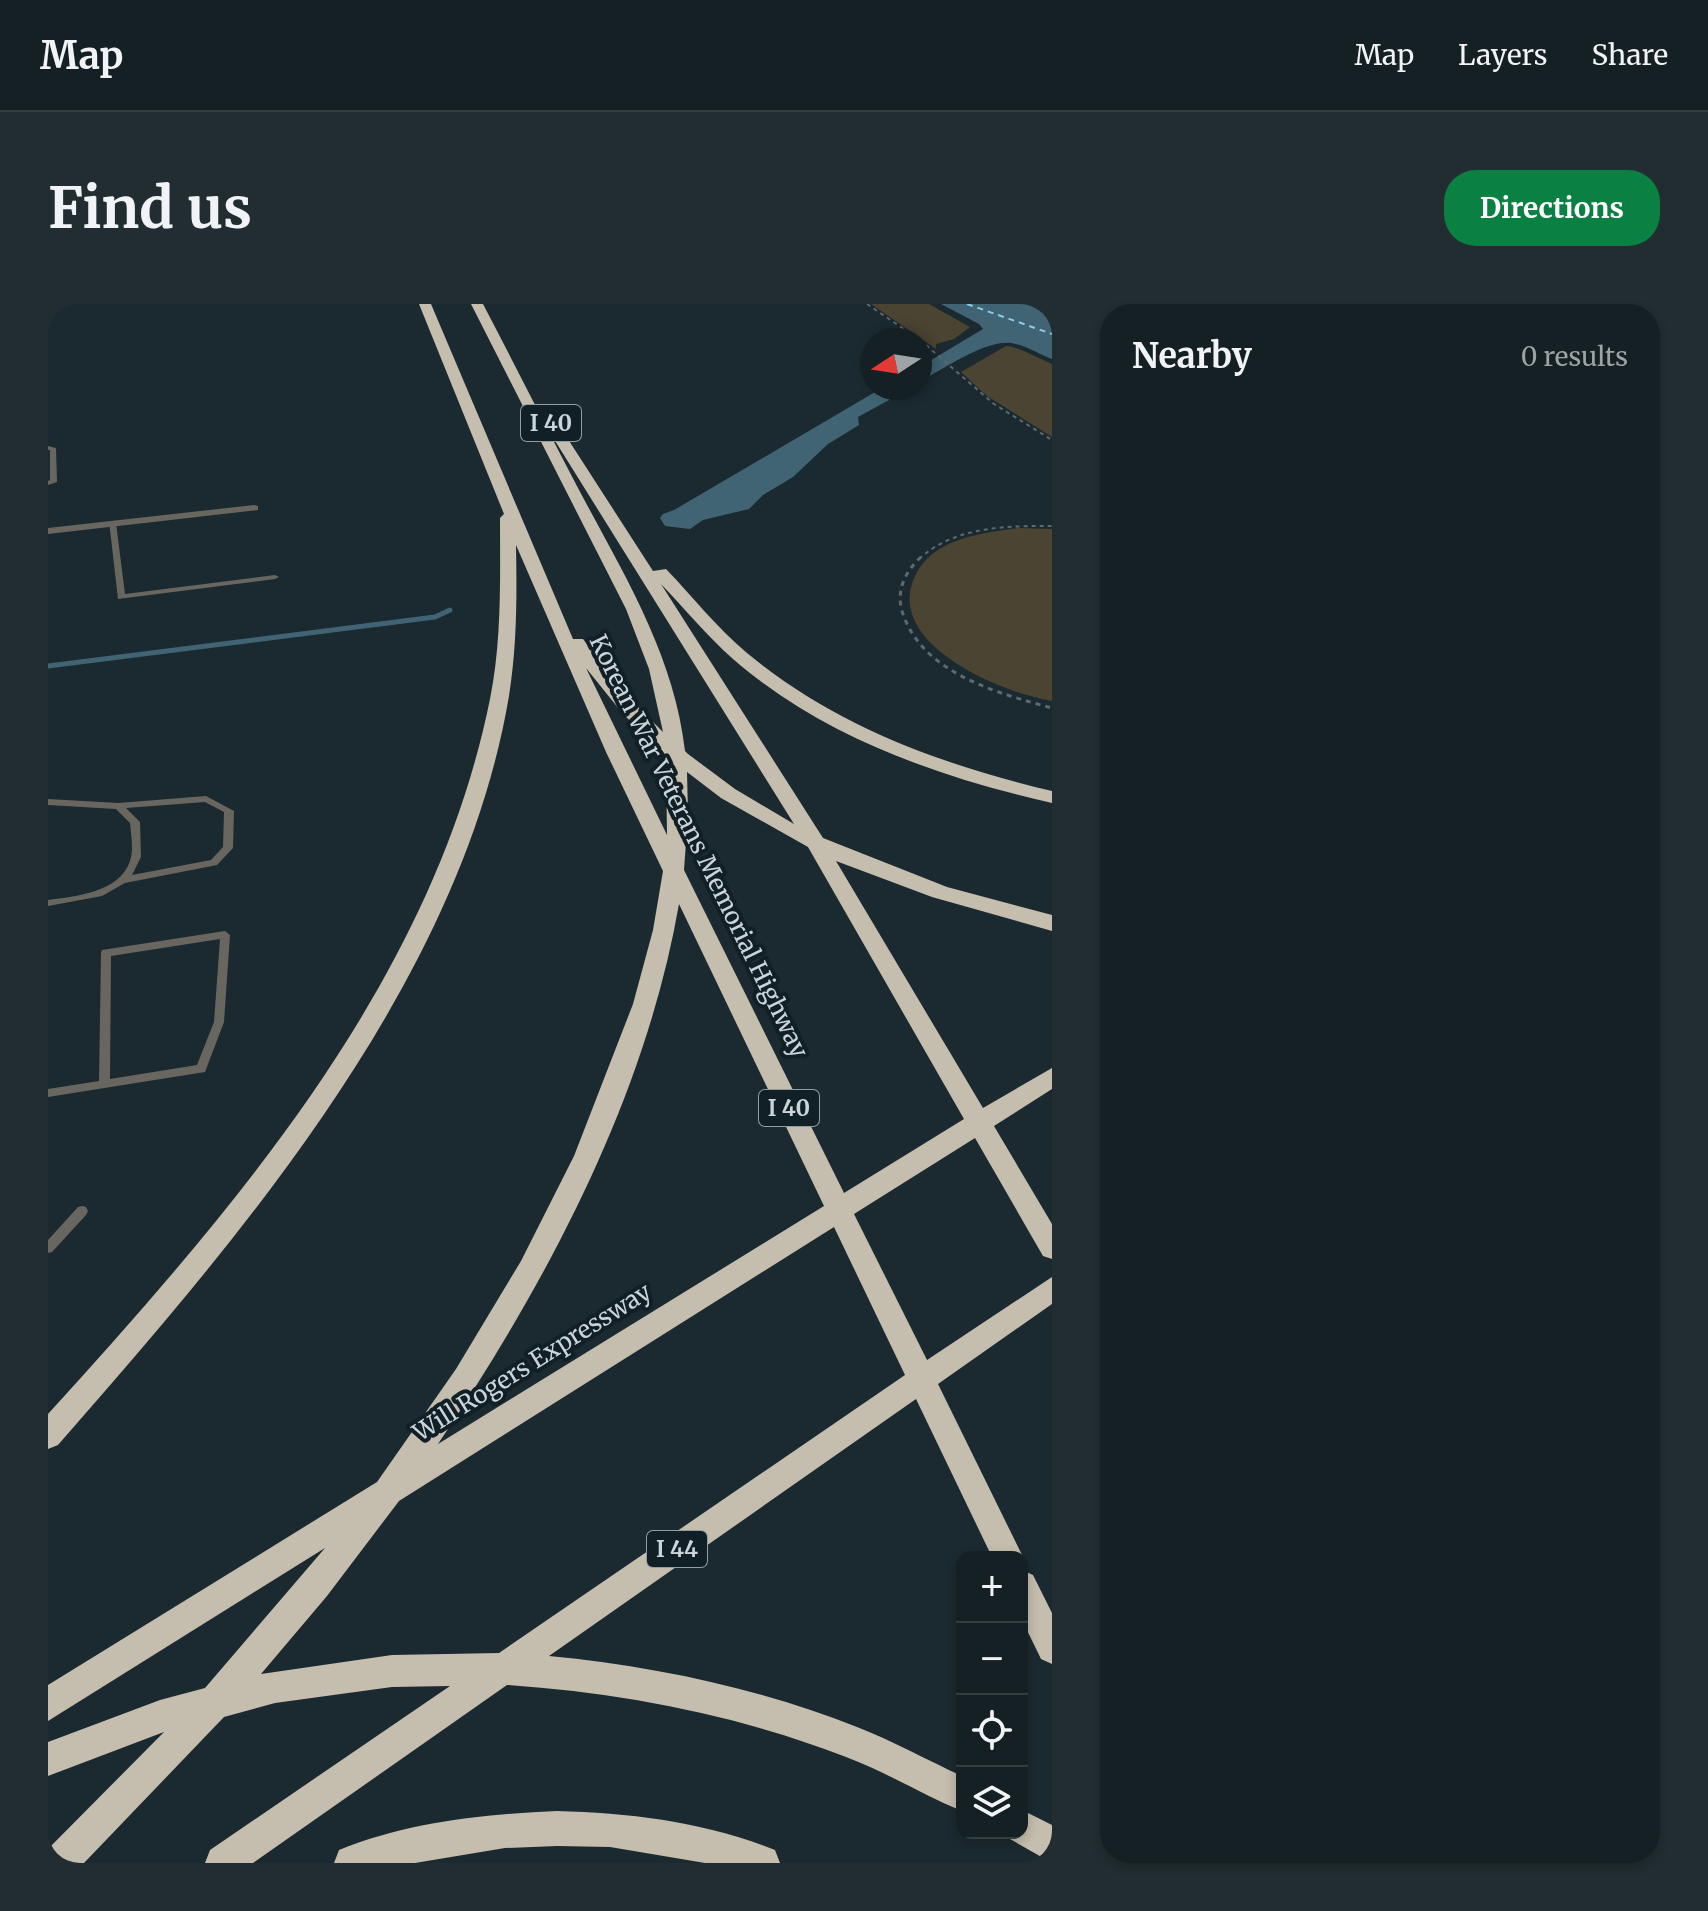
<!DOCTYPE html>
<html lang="en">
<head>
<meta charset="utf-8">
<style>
  :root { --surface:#142024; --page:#212d31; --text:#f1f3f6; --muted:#9da3a6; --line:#333e41; --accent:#0b8043 }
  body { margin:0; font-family:Merriweather,serif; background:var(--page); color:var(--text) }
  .controls { position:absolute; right:24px; bottom:24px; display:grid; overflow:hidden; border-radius:16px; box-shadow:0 4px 12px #0003 }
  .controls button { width:72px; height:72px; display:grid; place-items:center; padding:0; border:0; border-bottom:2px solid var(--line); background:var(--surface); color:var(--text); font:40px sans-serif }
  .compass { position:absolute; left:812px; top:24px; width:72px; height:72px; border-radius:50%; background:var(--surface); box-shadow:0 4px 12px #0003; rotate:258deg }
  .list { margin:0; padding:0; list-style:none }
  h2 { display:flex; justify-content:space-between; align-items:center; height:104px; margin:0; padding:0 32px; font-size:34px }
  h2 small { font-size:26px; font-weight:400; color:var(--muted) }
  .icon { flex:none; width:44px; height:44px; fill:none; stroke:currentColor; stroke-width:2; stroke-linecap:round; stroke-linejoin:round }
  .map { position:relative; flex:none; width:1004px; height:1559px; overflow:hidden; border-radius:32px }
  header { display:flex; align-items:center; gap:48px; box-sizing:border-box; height:112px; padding:0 40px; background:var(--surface); border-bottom:2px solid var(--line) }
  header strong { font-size:38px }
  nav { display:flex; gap:44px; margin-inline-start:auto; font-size:28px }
  .intro { display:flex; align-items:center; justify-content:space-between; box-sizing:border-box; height:192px; padding:0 48px }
  h1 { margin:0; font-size:56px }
  .button { padding:20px 36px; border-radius:32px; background:var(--accent); color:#fff; font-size:28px; font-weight:700 }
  main { display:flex; gap:48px; padding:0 48px }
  aside { flex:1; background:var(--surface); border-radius:32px; box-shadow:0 4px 12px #0003 }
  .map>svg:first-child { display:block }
</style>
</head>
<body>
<header>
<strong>Map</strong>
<nav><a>Map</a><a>Layers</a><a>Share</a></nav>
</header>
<div class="intro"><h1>Find us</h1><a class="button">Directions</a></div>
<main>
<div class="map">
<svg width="1004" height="1559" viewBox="0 0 1004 1559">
  <rect width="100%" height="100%" fill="#1b2a30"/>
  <!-- green -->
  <path fill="#4c4432" d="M823 0H881L922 23 906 35 888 40V45Z
    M958 42C969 42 991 55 1004 60V133L939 92 913 68Z
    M970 224 1004 225V397C956 389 848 345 863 283 867 269 875 256 887 248 911 231 943 228 970 224Z"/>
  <!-- water -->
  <path fill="#406473" d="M893 0H1004V55C991 50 977 41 963 39 938 35 894 66 872 77V64L875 61 935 25 931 20Z
    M834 84H863L810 113 811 121 780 140 745 173 715 191 701 205 655 216 642 225 617 222 612 214 615 210 626 206Z"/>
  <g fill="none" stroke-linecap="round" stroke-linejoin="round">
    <!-- stream -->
    <path stroke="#406473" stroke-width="5" d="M0 362 387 313 402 306"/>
    <!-- ferry -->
    <path stroke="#8acce9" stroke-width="2" stroke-dasharray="6 5" stroke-linecap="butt" d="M919 0 1004 30"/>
    <!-- path-far1 -->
    <path stroke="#5d6a6f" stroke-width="2" stroke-dasharray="4 4" stroke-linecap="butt" d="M819 0 872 36
      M872 36 946 100 1004 136
      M871 255C907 222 958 222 1004 222"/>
    <!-- path -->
    <path stroke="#5d6a6f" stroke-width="3" stroke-dasharray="5 5" stroke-linecap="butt" d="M873 253C857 268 848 286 854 307 873 369 949 389 1004 404"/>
    <!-- lane -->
    <path fill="#69665f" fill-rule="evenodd" d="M0 142 8 144 9 178 0 181V177L2 176V146H0Z
      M61 217 68 219 77 290 227 271 231 273 227 275 70 295Z
      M158 492 186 507 185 544 169 561 77 579 54 592 0 602V596C28 592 71 589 82 557 86 545 83 531 82 519L68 505 0 501V495L70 499ZM157 498 176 508 175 543 163 556 84 571 93 553 92 518 78 504Z
      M177 627 182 631 176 718 157 768 0 793V785L51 777 53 649 54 646ZM172 635 166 718 149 761 62 775 63 652Z
      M34 902 38 903 40 907 38 911 4 948 0 949V936L30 903Z"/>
    <!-- street -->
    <path fill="#69665f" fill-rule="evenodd" d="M206 201 210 202V206L0 230V224Z"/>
    <!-- highway -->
    <path fill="#c5bdad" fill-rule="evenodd" d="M371 0H383L525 335H535L580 393 615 428 601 365 578 305 423 0H435C467 61 498 123 530 184 575 269 626 350 637 447L640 450 687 485 746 520 504 132 506 129H516L605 267 618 265C645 293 669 324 699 349 787 422 894 461 1004 487V499C890 473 775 433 685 355 659 332 637 305 613 280L775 534 899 583 1004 611V627L884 593 788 557 935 804 1004 764V785L946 822 1004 920V955L995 952 927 834 806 910 879 1056 1004 973V1000L890 1080 975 1253 974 1257V1253H944L868 1095 501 1352C606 1362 710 1384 809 1423 845 1437 879 1456 914 1472V1507C875 1491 838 1468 798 1453 689 1411 576 1389 459 1381L205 1559H157L162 1546 402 1382 344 1383 227 1399 176 1413 36 1559H0V1545L116 1428 0 1472V1438L112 1396 157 1384 277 1244 0 1417V1381L329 1178 408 1065 473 957 526 852 585 700 605 626 615 567 558 448 468 241C469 291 469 342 461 392 413 677 195 930 10 1141L0 1145V1110C188 903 385 677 442 395 454 336 452 274 452 214L456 210ZM538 364 575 410 618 451 619 531ZM639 468 673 494 760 543 916 815 796 889 636 566 640 510ZM631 600 776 902 390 1140C499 978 597 795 631 600ZM786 923 857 1071 451 1349 344 1351 213 1370 279 1292 351 1197Z
      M974 1266 985 1271 1004 1309V1360L993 1355 974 1316Z
      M974 1506 1004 1521V1559L962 1535 959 1529H974Z
      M509 1507C584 1509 657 1518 727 1546L732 1559H657L562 1543 509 1542 457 1544 367 1559H286L291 1546C360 1518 436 1510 509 1507Z"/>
  </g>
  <g text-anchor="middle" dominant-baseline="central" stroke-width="8" stroke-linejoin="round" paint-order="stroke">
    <!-- shield labels -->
    <g fill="#112026" stroke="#939ea3" stroke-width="2">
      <rect x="473" y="101" width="60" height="36" rx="6"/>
      <rect x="711" y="786" width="60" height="36" rx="6"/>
      <rect x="599" y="1227" width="60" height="36" rx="6"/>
    </g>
    <g font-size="22" font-weight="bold" fill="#cbd4d9">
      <text x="503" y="119">I 40</text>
      <text x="741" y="804">I 40</text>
      <text x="629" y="1245">I 44</text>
    </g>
    <!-- street labels -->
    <g font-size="24" fill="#cbd4d9" stroke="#112026">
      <text transform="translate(651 542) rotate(64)">Korean War Veterans Memorial Highway</text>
      <text transform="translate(484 1058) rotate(-32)">Will Rogers Expressway</text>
    </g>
  </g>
</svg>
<div class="controls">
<button>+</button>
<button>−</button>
<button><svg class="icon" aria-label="locate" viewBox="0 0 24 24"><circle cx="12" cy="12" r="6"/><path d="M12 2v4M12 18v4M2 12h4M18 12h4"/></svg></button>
<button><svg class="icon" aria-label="layers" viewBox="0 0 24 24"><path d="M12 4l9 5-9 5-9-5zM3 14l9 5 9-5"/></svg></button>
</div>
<svg class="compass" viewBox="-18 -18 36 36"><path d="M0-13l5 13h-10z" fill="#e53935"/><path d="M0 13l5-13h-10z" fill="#9da3a6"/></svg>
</div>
<aside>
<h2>Nearby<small>0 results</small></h2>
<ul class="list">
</ul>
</aside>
</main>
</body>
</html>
